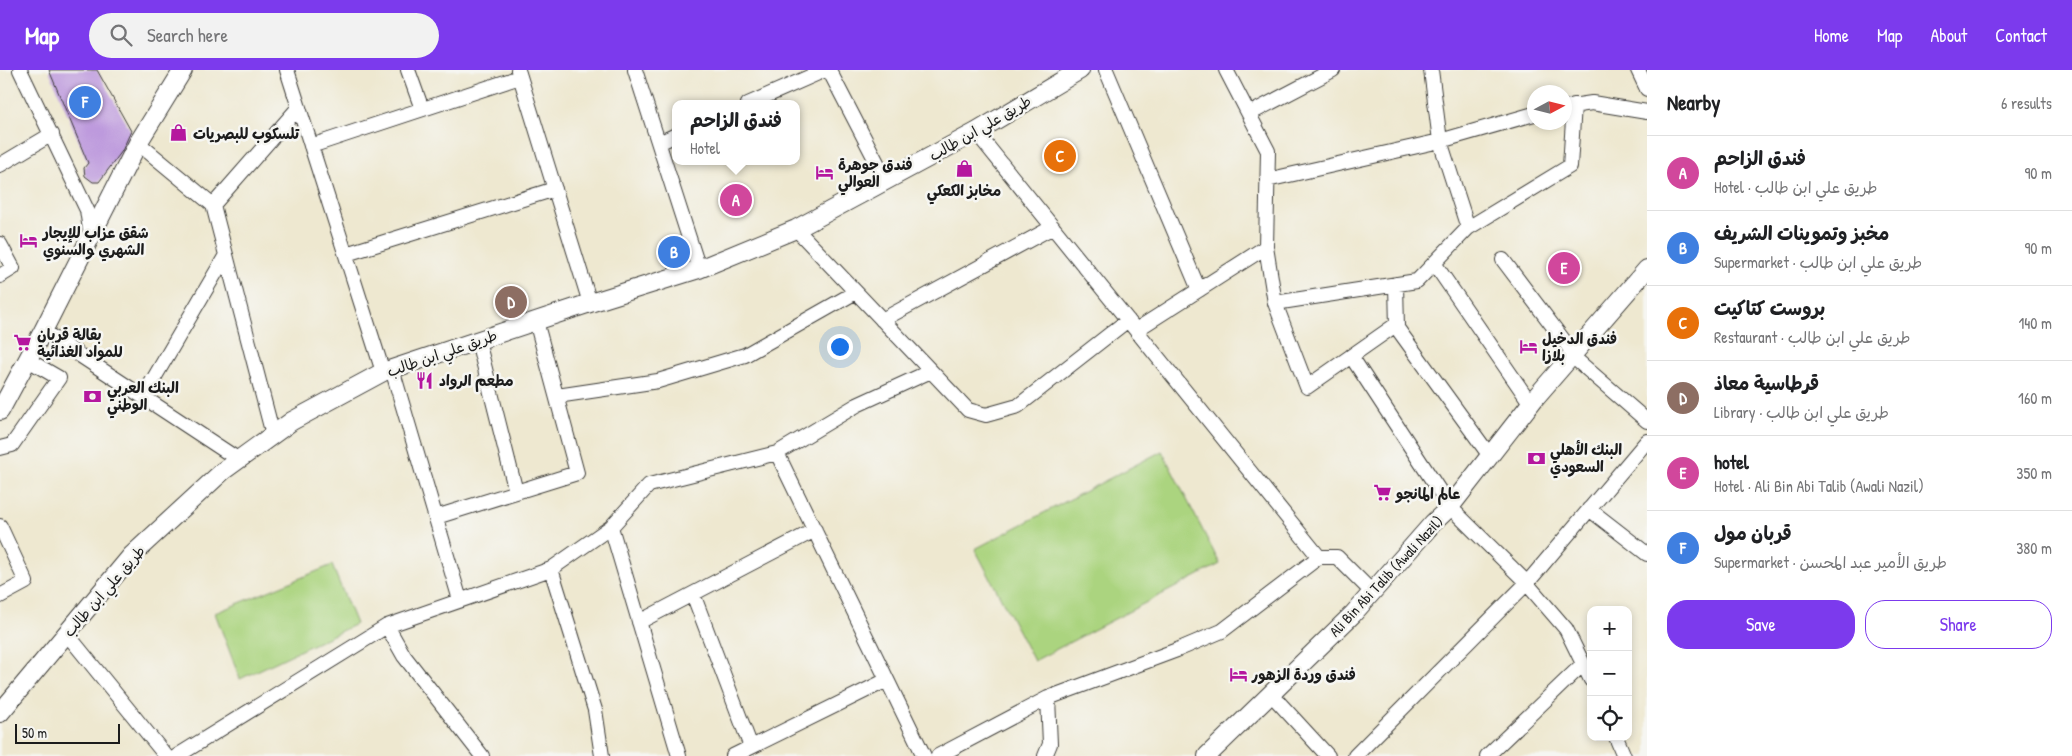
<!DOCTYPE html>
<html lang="en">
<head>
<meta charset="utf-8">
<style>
  :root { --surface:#fff; --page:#f2f2f2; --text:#202124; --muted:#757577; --line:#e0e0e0; --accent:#7c3aed }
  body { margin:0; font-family:"Patrick Hand","Playpen Sans Arabic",sans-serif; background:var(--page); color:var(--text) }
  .controls { position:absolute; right:15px; bottom:15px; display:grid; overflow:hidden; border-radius:10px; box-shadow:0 2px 8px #0003 }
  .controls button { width:45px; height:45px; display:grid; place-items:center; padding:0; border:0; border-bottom:1px solid var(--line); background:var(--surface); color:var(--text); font:25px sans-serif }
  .compass { position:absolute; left:1527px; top:15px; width:45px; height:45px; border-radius:50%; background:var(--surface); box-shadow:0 2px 8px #0003; rotate:83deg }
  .scale { position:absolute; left:15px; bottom:12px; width:105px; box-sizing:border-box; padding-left:5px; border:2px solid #1c1c1c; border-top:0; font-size:14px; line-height:18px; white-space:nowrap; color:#1c1c1c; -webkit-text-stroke:4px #f6f6f2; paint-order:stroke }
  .you { position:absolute; left:839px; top:276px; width:18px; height:18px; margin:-12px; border:4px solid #fff; border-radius:50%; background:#1a73e8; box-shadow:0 0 0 8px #1a73e833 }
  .badge { display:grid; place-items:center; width:32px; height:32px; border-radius:50%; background:var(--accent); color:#fff; font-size:16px; font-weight:700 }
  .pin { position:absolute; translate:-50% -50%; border:2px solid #fff; box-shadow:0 1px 5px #0006 }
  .popup { position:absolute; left:672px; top:30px; width:128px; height:65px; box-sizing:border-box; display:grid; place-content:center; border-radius:10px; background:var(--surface); filter:drop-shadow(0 1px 4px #0005); font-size:16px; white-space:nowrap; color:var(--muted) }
  .popup b { font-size:19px; color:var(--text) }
  .popup::after { content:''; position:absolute; left:50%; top:100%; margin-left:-10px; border:10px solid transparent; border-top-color:var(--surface) }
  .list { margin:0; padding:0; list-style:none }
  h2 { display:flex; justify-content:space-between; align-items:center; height:65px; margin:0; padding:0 20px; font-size:21px }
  h2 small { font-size:16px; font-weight:400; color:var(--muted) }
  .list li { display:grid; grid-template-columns:32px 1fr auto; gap:15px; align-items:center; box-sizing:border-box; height:75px; padding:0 20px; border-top:1px solid var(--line) }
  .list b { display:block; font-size:19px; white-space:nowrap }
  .list p { margin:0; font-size:16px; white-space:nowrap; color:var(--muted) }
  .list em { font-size:16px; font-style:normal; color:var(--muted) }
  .actions { display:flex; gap:10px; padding:15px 20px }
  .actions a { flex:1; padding:11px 0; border:1px solid var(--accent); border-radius:20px; text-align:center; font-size:18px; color:var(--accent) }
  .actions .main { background:var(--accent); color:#fff }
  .icon { flex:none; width:28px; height:28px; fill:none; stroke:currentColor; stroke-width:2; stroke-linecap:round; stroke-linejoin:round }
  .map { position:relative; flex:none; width:1647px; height:686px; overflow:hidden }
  header { display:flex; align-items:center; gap:30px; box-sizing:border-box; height:70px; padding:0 25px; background:var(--accent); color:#fff }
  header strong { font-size:24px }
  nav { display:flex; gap:28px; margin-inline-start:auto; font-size:18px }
  .search { width:350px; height:45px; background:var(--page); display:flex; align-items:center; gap:12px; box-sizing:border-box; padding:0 18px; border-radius:28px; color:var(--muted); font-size:19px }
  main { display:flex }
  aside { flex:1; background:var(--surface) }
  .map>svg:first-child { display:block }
</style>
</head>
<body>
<header>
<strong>Map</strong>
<div class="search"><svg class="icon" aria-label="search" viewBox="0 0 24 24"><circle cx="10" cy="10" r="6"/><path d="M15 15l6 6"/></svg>Search here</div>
<nav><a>Home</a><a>Map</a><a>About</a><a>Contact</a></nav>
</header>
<main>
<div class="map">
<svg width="1647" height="686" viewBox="0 0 1647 686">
  <rect width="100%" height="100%" fill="#f6f6f2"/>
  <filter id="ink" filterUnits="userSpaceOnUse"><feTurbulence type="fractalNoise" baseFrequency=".02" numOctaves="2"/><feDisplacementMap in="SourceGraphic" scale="10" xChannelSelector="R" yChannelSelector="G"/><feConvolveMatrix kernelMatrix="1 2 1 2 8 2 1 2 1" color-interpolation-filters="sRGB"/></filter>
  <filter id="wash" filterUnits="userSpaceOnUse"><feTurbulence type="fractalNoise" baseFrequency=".0096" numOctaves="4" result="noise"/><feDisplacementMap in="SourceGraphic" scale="20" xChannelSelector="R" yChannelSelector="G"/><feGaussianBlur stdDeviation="1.12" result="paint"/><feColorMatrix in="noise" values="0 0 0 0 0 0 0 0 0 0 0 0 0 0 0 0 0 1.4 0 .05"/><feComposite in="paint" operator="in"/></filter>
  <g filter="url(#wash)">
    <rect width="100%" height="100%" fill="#eee8d0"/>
    <!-- pitch -->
    <path fill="#abd47f" stroke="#64784e" d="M1162 381 1220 494 1034 591 975 479Z
      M332 495 356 554 240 609 215 543Z"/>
    <g id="blocks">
      <!-- building -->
      <path fill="#bd9add" d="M49 0H97L131 61 122 81 99 112H93L85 106 84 98 88 93Z"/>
    </g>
  </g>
  <g filter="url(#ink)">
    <use href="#blocks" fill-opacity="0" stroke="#3c3b37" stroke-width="1"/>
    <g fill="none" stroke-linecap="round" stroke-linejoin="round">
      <defs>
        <path id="minor" d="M20 0 87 140 91 166
          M287 0 383 302
          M408 0 422 39
          M518 0 590 233
          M635 0 699 199
          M829 0 886 110
          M1106 0 1199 220
          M1638 0 1647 19
          M748 34 825 0
          M1565 37 1592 33 1647 42
          M1249 44 1333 0
          M976 62 1319 487H1337L1372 522
          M138 73 213 135 273 365
          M659 73 676 65
          M311 76 520 7
          M0 95 52 64
          M1267 110 1440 71 1534 44
          M213 135 299 37
          M1468 158 1570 96 1574 35
          M796 159 968 340 986 345 1018 336 1128 250
          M0 174 13 198 0 206
          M1266 177 1275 233 1307 317 1397 254
          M346 184 555 119
          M1503 190 1574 284
          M1434 193 1531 334
          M1396 214 1397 258 1490 386
          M1275 233 1417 211 1468 158 1440 71 1431 0
          M882 250 1053 157
          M1136 260 1266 177 1268 81 1226 0
          M43 261 239 390
          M478 271 516 422
          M1351 286 1450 437 1522 508 1566 559 1591 610
          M1572 286 1647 351
          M392 299 460 530
          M557 326 658 311 745 285 856 222
          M143 327 226 185
          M0 378 12 375 59 308 28 290
          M777 383 924 686
          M1589 439 1647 484
          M436 447 577 403 536 251
          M0 456 26 512 0 526
          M611 457 679 686
          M551 499 595 640 602 686
          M693 524 751 677
          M639 552 815 460
          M387 556 404 586 482 686
          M67 564 166 686
          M1271 624 1328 686
          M1616 667 1624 686
          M177 686 387 556 551 499 611 457 649 415 777 383 857 335 931 301
          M733 686 887 610
          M938 686 1048 628 1177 580 1222 561 1319 487
          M1045 686 1050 674 1048 628
          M1355 686 1527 513 1647 371
          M1487 686 1583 594"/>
        <path id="major" d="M0 341 43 261 138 73 183 0
          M0 643 132 485 223 401 292 351 383 302 590 233 699 199 796 159 976 62 1080 0
          M1207 686 1353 544 1433 453 1450 437 1535 328 1647 199"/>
      </defs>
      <!-- minor casing -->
      <use href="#minor" stroke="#3c3b37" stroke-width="16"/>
      <!-- major casing -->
      <use href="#major" stroke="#3c3b37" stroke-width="20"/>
      <!-- minor -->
      <use href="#minor" stroke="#fff" stroke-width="14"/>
      <!-- major -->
      <use href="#major" stroke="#fff" stroke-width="18"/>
    </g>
  </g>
  <!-- icons -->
  <defs>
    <symbol id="shop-bare" viewBox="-9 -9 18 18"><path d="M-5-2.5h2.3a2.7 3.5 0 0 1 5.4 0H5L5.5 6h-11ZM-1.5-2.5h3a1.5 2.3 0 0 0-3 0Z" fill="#b5179e" stroke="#f6f6f2" stroke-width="2.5" paint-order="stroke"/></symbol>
    <symbol id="hotel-bare" viewBox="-9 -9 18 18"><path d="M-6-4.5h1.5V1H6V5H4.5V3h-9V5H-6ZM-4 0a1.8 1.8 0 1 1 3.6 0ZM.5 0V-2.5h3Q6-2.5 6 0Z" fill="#b5179e" stroke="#f6f6f2" stroke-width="2.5" paint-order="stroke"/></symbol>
    <symbol id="supermarket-bare" viewBox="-9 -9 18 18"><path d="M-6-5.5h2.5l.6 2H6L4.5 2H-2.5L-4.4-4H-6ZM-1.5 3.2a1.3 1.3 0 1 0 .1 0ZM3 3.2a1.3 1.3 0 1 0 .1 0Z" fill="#b5179e" stroke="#f6f6f2" stroke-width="2.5" paint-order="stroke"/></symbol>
    <symbol id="restaurant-bare" viewBox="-9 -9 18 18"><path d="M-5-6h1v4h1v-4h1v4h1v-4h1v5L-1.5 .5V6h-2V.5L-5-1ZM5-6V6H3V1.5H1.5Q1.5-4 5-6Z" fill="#b5179e" stroke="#f6f6f2" stroke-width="2.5" paint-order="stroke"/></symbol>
    <symbol id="bank-bare" viewBox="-9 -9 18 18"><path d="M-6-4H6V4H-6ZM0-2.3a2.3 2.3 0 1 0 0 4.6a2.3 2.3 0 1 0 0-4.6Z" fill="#b5179e" stroke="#f6f6f2" stroke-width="2.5" paint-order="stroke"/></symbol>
  </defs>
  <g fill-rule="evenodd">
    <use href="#shop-bare" x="166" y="50" width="25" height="25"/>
    <use href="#shop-bare" x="952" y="86" width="25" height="25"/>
    <use href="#hotel-bare" x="812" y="90" width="25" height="25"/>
    <use href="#hotel-bare" x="16" y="158" width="25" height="25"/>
    <use href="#supermarket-bare" x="10" y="260" width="25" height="25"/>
    <use href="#hotel-bare" x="1516" y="264" width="25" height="25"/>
    <use href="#restaurant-bare" x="412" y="298" width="25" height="25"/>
    <use href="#bank-bare" x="80" y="314" width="25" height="25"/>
    <use href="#bank-bare" x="1524" y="376" width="25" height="25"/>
    <use href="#supermarket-bare" x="1370" y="410" width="25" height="25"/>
    <use href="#hotel-bare" x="1226" y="592" width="25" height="25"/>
  </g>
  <g text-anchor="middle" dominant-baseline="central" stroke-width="5" stroke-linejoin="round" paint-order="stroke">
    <!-- street labels -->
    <g font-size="15" fill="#1c1c1c" stroke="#f6f6f2">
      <text transform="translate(980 58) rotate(-30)">طريق علي ابن طالب</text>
      <text transform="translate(442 283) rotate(-19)">طريق علي ابن طالب</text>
      <text transform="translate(1386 506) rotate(-47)">Ali Bin Abi Talib (Awali Nazil)</text>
      <text transform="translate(104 521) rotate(-49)">طريق علي ابن طالب</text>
    </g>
    <!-- poi labels -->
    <g font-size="15" font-weight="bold" fill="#1c1c1c" stroke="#f6f6f2" text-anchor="start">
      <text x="193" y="63">تلسكوب للبصريات</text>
      <text x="838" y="94">فندق جوهرة<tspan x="838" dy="17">العوالي</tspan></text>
      <text x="964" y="120" text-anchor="middle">مخابز الكعكي</text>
      <text x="43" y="162">شقق عزاب للإيجار<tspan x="43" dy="17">الشهري والسنوي</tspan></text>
      <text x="37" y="264">بقالة قربان<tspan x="37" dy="17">للمواد الغذائية</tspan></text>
      <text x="1542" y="268">فندق الدخيل<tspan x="1542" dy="17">بلازا</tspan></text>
      <text x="439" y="310">مطعم الرواد</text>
      <text x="107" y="317">البنك العربي<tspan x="107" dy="17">الوطني</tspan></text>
      <text x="1550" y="379">البنك الأهلي<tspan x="1550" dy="17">السعودي</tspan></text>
      <text x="1396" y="423">عالم المانجو</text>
      <text x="1252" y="604">فندق وردة الزهور</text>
    </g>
  </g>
</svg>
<div class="controls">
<button>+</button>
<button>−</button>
<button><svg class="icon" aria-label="locate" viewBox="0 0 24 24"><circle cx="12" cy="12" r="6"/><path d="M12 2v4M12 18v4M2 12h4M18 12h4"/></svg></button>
</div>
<svg class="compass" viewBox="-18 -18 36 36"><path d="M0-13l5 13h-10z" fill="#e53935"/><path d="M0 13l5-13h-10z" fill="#757577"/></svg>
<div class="scale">50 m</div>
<div class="you"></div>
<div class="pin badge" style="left:736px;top:130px;background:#d1479c">A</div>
<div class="popup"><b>فندق الزاحم</b>Hotel</div>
<div class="pin badge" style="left:674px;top:182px;background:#3f7fe0">B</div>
<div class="pin badge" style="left:1060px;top:86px;background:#e8710a">C</div>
<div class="pin badge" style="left:511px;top:232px;background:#8d6e63">D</div>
<div class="pin badge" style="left:1564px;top:198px;background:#d1479c">E</div>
<div class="pin badge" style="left:85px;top:32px;background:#3f7fe0">F</div>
</div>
<aside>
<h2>Nearby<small>6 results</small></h2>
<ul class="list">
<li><span class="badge" style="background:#d1479c">A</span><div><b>فندق الزاحم</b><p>Hotel · طريق علي ابن طالب</p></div><em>90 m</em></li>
<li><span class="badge" style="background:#3f7fe0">B</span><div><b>مخبز وتموينات الشريف</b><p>Supermarket · طريق علي ابن طالب</p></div><em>90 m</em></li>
<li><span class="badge" style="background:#e8710a">C</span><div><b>بروست كتاكيت</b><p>Restaurant · طريق علي ابن طالب</p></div><em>140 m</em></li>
<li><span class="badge" style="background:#8d6e63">D</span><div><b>قرطاسية معاذ</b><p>Library · طريق علي ابن طالب</p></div><em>160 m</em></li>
<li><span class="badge" style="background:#d1479c">E</span><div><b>hotel</b><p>Hotel · Ali Bin Abi Talib (Awali Nazil)</p></div><em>350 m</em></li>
<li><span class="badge" style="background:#3f7fe0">F</span><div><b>قربان مول</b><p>Supermarket · طريق الأمير عبد المحسن</p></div><em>380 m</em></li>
</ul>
<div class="actions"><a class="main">Save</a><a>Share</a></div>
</aside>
</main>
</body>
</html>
